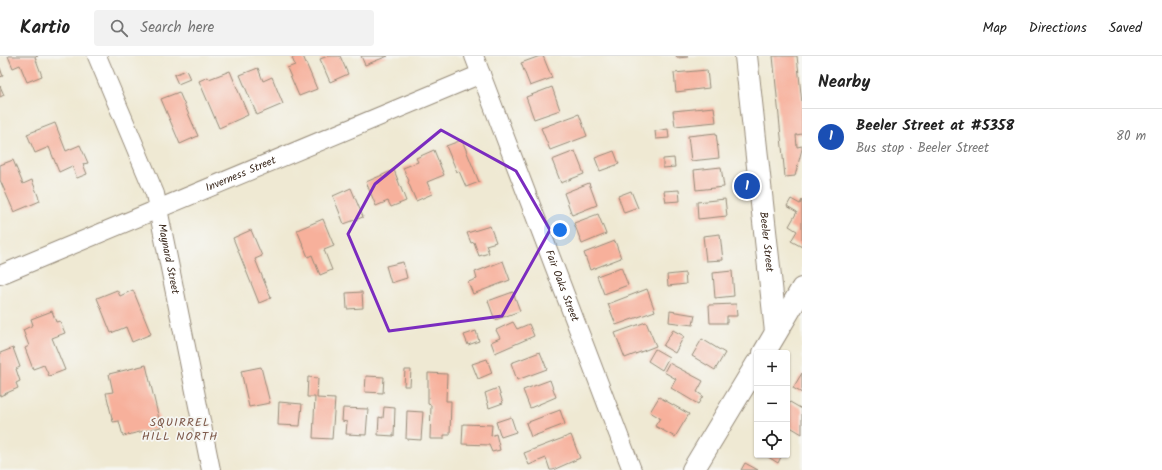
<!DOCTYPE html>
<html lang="en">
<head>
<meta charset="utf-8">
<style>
  :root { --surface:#fff; --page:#f2f2f2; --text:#222; --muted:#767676; --line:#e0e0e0; --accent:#0f766e }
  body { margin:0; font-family:Kalam,sans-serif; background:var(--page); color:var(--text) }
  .controls { position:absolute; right:12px; bottom:12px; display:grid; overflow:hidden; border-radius:4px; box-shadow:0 1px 3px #0004 }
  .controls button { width:36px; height:36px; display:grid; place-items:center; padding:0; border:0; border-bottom:1px solid var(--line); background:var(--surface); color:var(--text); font:20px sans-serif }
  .you { position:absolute; left:560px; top:174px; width:14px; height:14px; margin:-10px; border:3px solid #fff; border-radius:50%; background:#1a73e8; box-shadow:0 0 0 6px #1a73e833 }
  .badge { display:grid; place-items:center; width:26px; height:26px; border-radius:50%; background:var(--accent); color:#fff; font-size:13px; font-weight:700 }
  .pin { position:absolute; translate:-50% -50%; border:2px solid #fff; box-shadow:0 1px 4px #0006 }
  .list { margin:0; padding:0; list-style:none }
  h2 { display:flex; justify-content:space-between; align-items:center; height:52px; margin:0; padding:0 16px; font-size:17px }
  h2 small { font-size:13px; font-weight:400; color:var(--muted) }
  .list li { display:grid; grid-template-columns:26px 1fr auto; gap:12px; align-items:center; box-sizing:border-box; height:56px; padding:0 16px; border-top:1px solid var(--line) }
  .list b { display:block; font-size:15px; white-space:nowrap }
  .list p { margin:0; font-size:13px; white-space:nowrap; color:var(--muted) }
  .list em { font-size:13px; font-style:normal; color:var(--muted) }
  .icon { flex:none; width:22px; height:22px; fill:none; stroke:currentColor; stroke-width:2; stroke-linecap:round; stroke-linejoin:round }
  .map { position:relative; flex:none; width:802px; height:414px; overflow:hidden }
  header { display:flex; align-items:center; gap:24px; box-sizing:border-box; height:56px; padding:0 20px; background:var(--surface); border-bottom:1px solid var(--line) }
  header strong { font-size:19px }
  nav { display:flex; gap:22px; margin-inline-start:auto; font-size:14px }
  .search { width:280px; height:36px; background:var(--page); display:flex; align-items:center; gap:10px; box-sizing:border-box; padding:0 14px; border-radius:4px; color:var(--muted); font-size:15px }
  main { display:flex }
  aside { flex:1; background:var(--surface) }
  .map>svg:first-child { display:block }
</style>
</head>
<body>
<header>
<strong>Kartio</strong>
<div class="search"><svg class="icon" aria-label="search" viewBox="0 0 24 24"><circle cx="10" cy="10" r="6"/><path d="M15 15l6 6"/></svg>Search here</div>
<nav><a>Map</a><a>Directions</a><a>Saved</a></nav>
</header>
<main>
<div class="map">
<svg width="802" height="414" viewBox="0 0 802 414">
  <rect width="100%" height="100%" fill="#f6f6f2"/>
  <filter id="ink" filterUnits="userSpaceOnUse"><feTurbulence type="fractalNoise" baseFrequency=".025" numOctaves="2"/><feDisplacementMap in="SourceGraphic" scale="8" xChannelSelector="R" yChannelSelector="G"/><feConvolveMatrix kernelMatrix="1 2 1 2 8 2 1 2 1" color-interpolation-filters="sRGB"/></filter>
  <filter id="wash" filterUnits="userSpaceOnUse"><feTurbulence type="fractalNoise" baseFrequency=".012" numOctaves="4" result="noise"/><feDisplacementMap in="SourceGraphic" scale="16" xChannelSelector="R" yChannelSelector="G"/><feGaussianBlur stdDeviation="0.9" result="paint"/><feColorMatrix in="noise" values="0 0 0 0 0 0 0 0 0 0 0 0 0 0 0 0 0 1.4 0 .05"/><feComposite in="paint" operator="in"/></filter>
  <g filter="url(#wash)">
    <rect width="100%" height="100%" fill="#efe9d3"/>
    <g id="blocks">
      <!-- building -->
      <path fill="#f7b09b" d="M8 0H38L35 1 42 20 27 26 20 9 13 12Z
        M296 0H303L317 33 299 40 287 12 295 9 292 2Z
        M328 0H340L348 18 330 26 320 3Z
        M361 0H388L365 9Z
        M540 0H543L552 22 530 30 521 7Z
        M676 0H688V1L677 2Z
        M773 0H797L802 47V78L796 79 797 91 802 90V93L795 120 785 121Z
        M0 12 3 20 0 21Z
        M258 12 263 25 272 21 283 48 257 59 240 19Z
        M186 14 190 23 178 28 174 19Z
        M707 14 709 32 676 36 674 17Z
        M230 15 248 59 219 72 199 25 208 21 209 23Z
        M0 30 4 39 0 41Z
        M552 31 560 54 534 63 526 41Z
        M179 36 198 80 180 88 161 43Z
        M714 51 716 66 675 70 673 55Z
        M579 58 587 80 550 94 541 72Z
        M55 67 66 95 80 89 88 107 83 108 87 118 77 122 72 110 59 116 49 91 35 97 27 78Z
        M668 73 669 82 656 83 655 75Z
        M716 77 719 102 691 105 688 80Z
        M462 84 479 126 466 131 459 115 457 116 446 90Z
        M434 94 444 119 427 126 432 138 416 145 408 126 409 125 403 112 418 106 416 102Z
        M575 95 584 118 561 127 552 104Z
        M614 95 619 108 600 115 595 102Z
        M674 102 675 111 663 112V103Z
        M13 104 23 128 32 124 40 145 14 156 0 124V109Z
        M721 111 724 131 696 134 694 114Z
        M394 114 406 145 391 151 388 145 376 150 366 126Z
        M589 127 597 149 572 159 564 137Z
        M351 132 363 161 344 168 333 140Z
        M679 134 680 145 666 146 664 135Z
        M631 135 638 152 624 157 618 140Z
        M725 143 727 160 698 163 697 146Z
        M791 143 800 148 802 144V191L791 185 797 175 789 170 797 156 787 150Z
        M598 158 606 178 582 188 574 167Z
        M323 163 334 190 324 194 332 214 320 219 312 199 308 201 297 174Z
        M490 170 496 186 486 189 489 197 479 200 474 186 471 187 467 177Z
        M251 174 262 200 255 203 271 242 259 247 233 182Z
        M720 178 723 204 706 205 703 180Z
        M615 185 621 202 590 214 584 197Z
        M503 205 510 224 473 238 468 226 477 223 475 216Z
        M403 206 407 222 391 227 386 210Z
        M621 211 628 229 604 238 597 220Z
        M732 215 734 240 715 242 713 217Z
        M685 217 686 228 668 230 667 219Z
        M647 233 655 255 616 269 608 248Z
        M117 234 120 240 133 234 151 278 132 286 126 271 111 277 97 242Z
        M362 236 363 252 347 253 346 237Z
        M513 236 520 255 495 264 488 245Z
        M736 248 737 260H727V267H710L709 249Z
        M52 255 56 266 60 265 65 277 52 282 65 314 49 320 44 309 33 313 25 292 29 290 23 274 33 269 31 263Z
        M670 255 695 259 693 269 669 266Z
        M513 266 517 273 529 268 534 280 495 297 491 286 500 282 496 274Z
        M646 266 656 290 625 302 615 277Z
        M673 274 684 280 675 297 663 290Z
        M476 275 479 285 468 289 464 279Z
        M702 283 725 297 715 314 692 300Z
        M13 292 20 311 16 313 20 325 16 327 18 332 0 340V297Z
        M655 293 669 301 662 314 648 305Z
        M540 296 547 313 517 324 511 307Z
        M487 303 492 317 478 323 472 308Z
        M669 307 703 325 697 336 703 340 698 348 671 332 676 323 664 316Z
        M146 309 161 371 123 380 119 365 113 366 106 337 113 336 109 318Z
        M261 311 270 347 249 351 241 315Z
        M405 314H411L410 330H404Z
        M428 317 447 318 446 345H451L450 379H444V383H430L431 349 428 348Z
        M802 317V337L793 332Z
        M366 320 384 321 383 337 365 336Z
        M308 321 318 322 317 342 335 343 332 383 313 382 315 341H307Z
        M550 324 556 341 530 352 523 334Z
        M498 332 503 347 489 352 485 337Z
        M659 341 689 358 675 381 655 370 660 362 650 356Z
        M279 346 302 348 300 370 278 369Z
        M790 346 802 353V378L787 369V352Z
        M384 351 395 352 394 380 378 379 379 361 383 362Z
        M343 352 368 353 366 379 346 378 347 366 342 365Z
        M560 354 565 368 531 381 526 367Z
        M407 355 423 356 421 384 406 383Z
        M511 361 516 376 501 381 496 366Z
        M463 368 492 369 491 380 496 378 500 394 492 396 489 389 462 388Z
        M571 379 580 402 553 414H550L546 402 529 409 524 397Z
        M765 399H782L778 407Z
        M745 407 758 414H741Z"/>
    </g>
  </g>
  <g filter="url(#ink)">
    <use href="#blocks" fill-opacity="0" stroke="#958a78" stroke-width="1"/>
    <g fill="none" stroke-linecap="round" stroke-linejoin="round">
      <defs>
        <g id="street">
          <path id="s1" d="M97 0 155 138 211 414"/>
          <path id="s2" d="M474 0 632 414"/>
          <path id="s3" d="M0 219 481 18"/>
        </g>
        <g id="secondary">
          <path id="s4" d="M746 0 776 276"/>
          <path d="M764 297 802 233"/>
          <path d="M693 414 757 308"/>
        </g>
      </defs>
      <!-- street casing -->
      <use href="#street" stroke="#958a78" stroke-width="20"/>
      <!-- secondary casing -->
      <use href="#secondary" stroke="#958a78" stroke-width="24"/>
      <!-- street -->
      <use href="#street" stroke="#fff" stroke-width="18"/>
      <!-- secondary -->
      <use href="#secondary" stroke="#fff" stroke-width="22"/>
    </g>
  </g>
  <!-- marked area -->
  <path fill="none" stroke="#7b2cbf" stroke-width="3" stroke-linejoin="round" d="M441 74 516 115 550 174 502 260 389 275 348 178 375 128Z"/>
  <g text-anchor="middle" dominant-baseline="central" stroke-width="3.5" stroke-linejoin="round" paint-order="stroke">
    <!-- street labels -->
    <g font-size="11" fill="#3b2a1e" stroke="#f6f6f2">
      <text stroke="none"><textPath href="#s3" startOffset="261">Inverness Street</textPath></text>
      <text stroke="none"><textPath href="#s4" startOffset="187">Beeler Street</textPath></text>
      <text stroke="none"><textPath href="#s1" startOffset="216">Maynard Street</textPath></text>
      <text stroke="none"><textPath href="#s2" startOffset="246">Fair Oaks Street</textPath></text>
    </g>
    <!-- neighbourhood labels -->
    <g font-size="12" letter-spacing="1" fill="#7d594a" stroke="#f6f6f2">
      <text x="180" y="366">SQUIRREL<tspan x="180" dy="14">HILL NORTH</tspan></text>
    </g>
  </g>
</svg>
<div class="controls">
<button>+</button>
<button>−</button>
<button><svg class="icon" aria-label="locate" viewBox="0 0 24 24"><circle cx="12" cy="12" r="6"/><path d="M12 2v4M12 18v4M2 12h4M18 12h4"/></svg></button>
</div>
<div class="you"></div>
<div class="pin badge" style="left:747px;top:130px;background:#1a4fb4">1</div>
</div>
<aside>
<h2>Nearby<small></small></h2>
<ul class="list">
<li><span class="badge" style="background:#1a4fb4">1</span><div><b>Beeler Street at #5358</b><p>Bus stop · Beeler Street</p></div><em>80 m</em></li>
</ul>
</aside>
</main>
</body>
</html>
